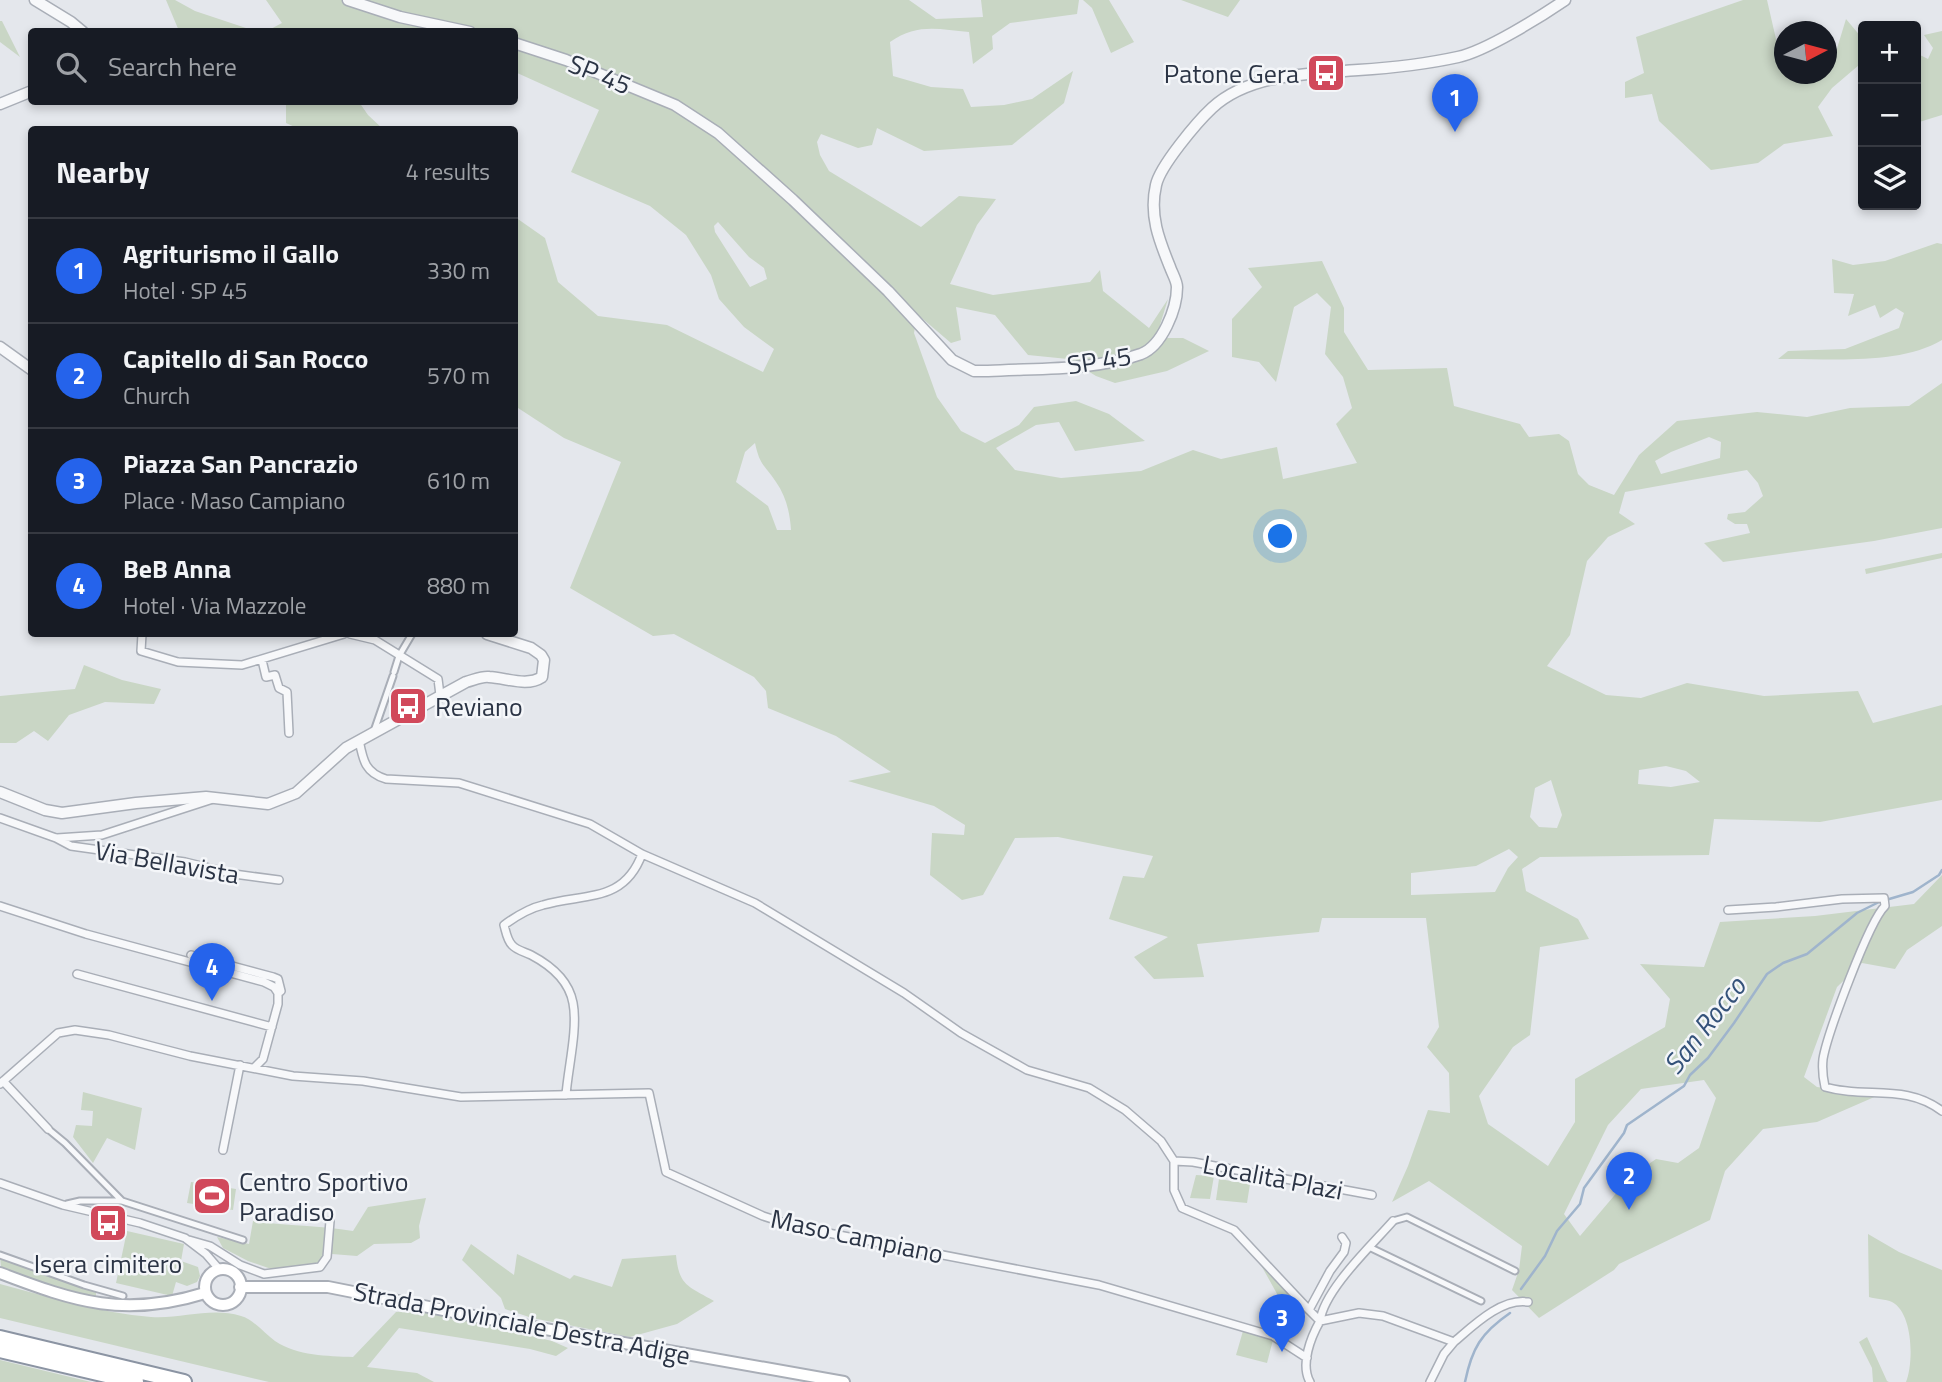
<!DOCTYPE html>
<html lang="en">
<head>
<meta charset="utf-8">
<style>
  :root { --surface:#171b24; --page:#242831; --text:#f1f3f6; --muted:#9ea1a6; --line:#363941; --accent:#2563eb }
  body { margin:0; font-family:"Titillium Web",sans-serif; background:var(--page); color:var(--text) }
  .controls { position:absolute; right:21px; top:21px; display:grid; overflow:hidden; border-radius:7px; box-shadow:0 4px 10px #0003 }
  .controls button { width:63px; height:63px; display:grid; place-items:center; padding:0; border:0; border-bottom:2px solid var(--line); background:var(--surface); color:var(--text); font:35px sans-serif }
  .compass { position:absolute; left:1774px; top:21px; width:63px; height:63px; border-radius:50%; background:var(--surface); box-shadow:0 4px 10px #0003; rotate:84deg }
  .you { position:absolute; left:1281px; top:537px; width:24px; height:24px; margin:-18px; border:5px solid #fff; border-radius:50%; background:#1a73e8; box-shadow:0 0 0 10px #1a73e833 }
  .badge { display:grid; place-items:center; width:46px; height:46px; border-radius:50%; background:var(--accent); color:#fff; font-size:23px; font-weight:700 }
  .pin { position:absolute; translate:-50% -58px; filter:drop-shadow(0 2px 4px #0008) }
  .pin::after { content:''; position:absolute; top:37px; width:24px; height:21px; background:inherit; clip-path:polygon(0 0,100% 0,50% 100%) }
  .list { margin:0; padding:0; list-style:none }
  h2 { display:flex; justify-content:space-between; align-items:center; height:91px; margin:0; padding:0 28px; font-size:30px }
  h2 small { font-size:23px; font-weight:400; color:var(--muted) }
  .list li { display:grid; grid-template-columns:46px 1fr auto; gap:21px; align-items:center; box-sizing:border-box; height:105px; padding:0 28px; border-top:2px solid var(--line) }
  .list b { display:block; font-size:26px; white-space:nowrap }
  .list p { margin:0; font-size:23px; white-space:nowrap; color:var(--muted) }
  .list em { font-size:23px; font-style:normal; color:var(--muted) }
  .icon { flex:none; width:38px; height:38px; fill:none; stroke:currentColor; stroke-width:2; stroke-linecap:round; stroke-linejoin:round }
  .map { position:relative; flex:none; width:1942px; height:1382px; overflow:hidden }
  .search { position:absolute; background:var(--surface); box-shadow:0 4px 10px #0003; left:28px; top:28px; width:490px; height:77px; display:flex; align-items:center; gap:18px; box-sizing:border-box; padding:0 24px; border-radius:7px; color:var(--muted); font-size:26px }
  .panel { position:absolute; background:var(--surface); box-shadow:0 4px 10px #0003; left:28px; top:126px; width:490px; height:511px; border-radius:7px }
  .map>svg:first-child { display:block }
</style>
</head>
<body>
<div class="map">
<svg width="1942" height="1382" viewBox="0 0 1942 1382">
  <rect width="100%" height="100%" fill="#e4e7ec"/>
  <!-- green -->
  <path fill="#c9d6c5" fill-rule="evenodd" d="M166 0H175L195 11 255 31H179Z
    M266 0H909L936 19 983 17 981 0H1079L1077 14 1010 23 992 36 993 49 973 64 969 32C938 29 917 23 890 42L893 76 931 87 963 89 971 107 1004 105 1032 99 1073 71 1064 103 1012 145 924 151 877 128 872 145 858 148 821 134 817 142 820 155 829 171 921 227 959 196 996 199 977 225 950 284 993 295 1090 282 1100 270 1103 291 1149 328 1168 299 1156 338H1183L1209 351 1167 371 1115 383 1096 376 1068 359 1028 355 995 315 956 307 961 340 951 343 917 314 914 333 937 397 961 431 985 443 1019 425 1034 407 1076 401 1109 414 1145 441 1075 451 1059 422 1036 425 996 448 1015 470 1061 478 1141 471 1193 450 1221 459 1277 447 1283 479 1357 463 1336 424 1352 408 1343 377 1325 354 1331 307 1317 293 1294 307 1276 382 1259 362 1232 357V319L1262 287 1248 268 1322 261 1344 308V332L1368 370 1447 368 1454 406 1520 424 1529 437 1559 434 1569 441 1578 474 1589 485 1614 495 1639 455 1677 421 1757 412 1807 417 1850 408 1909 406 1942 383V528L1874 541 1723 562 1704 543 1750 533 1747 524H1735L1727 519 1728 514 1745 512 1763 496 1758 483 1747 470 1625 492 1619 513 1635 524 1608 537 1587 561 1570 635 1547 666 1606 695 1641 698 1687 683 1764 696 1858 691 1873 723 1942 705V800L1820 822 1714 819 1709 855 1540 857 1522 869 1526 891 1578 919 1589 939 1540 947 1530 1035 1513 1047 1479 1096 1488 1124 1548 1166 1575 1122V1079L1665 1027 1670 999 1640 964 1704 967 1720 922 1815 916 1914 904 1942 875V926L1907 950 1895 969 1862 963 1837 987 1804 1077 1817 1087 1879 1095 1817 1122 1763 1129 1725 1171 1710 1220 1619 1264 1614 1270 1539 1318 1512 1290 1519 1270 1522 1246 1429 1181 1392 1202 1408 1166 1428 1110 1450 1113 1449 1073 1427 1047 1439 1027 1426 918H1322L1319 932 1197 944 1204 977 1154 979 1134 957 1168 937 1109 919 1123 876 1144 878 1153 856 1058 837 1015 838 983 895 962 900 930 875 932 833 964 835 965 825 934 806 848 781 891 772 836 736 768 708 766 691 754 677 674 634 653 636 570 588 621 462 564 438 515 406V217L545 238 558 282 598 316 667 325 763 372 774 349 744 327 719 299 711 275 686 235 650 206 571 172 599 110 515 72 514 32H379L312 28 314 31 265 32 282 23ZM718 222 749 257 764 268 767 279 750 287 715 232 714 226ZM1709 437 1721 442 1720 458 1661 474 1655 461 1671 452ZM755 443C760 466 764 464 776 482 786 496 790 513 791 530H777L768 506 736 482 745 452ZM1666 766 1686 771 1700 782 1671 787 1638 784 1639 770ZM1551 780 1562 815 1557 828 1539 827 1530 817 1535 788ZM1509 849 1518 857 1508 868 1495 892 1411 895V873L1476 866ZM1704 1080 1716 1098 1699 1148 1678 1163 1656 1159 1630 1177 1580 1236 1564 1214 1608 1125 1641 1089Z
    M1083 0H1109L1134 42 1111 53 1092 8Z
    M1181 0H1240L1228 17Z
    M1743 0H1767L1784 74H1826L1827 61 1835 55 1846 19 1862 38 1859 65 1832 88 1818 107 1833 136 1784 144 1758 163 1711 170 1659 121 1652 94 1625 98V82L1644 73 1636 37Z
    M0 21H2L20 57 0 42Z
    M1942 31V115L1916 123V53L1928 59 1933 48 1924 35Z
    M286 102H359L368 115 383 129H299L286 123Z
    M1937 243 1942 244V340C1898 366 1828 358 1778 359L1788 351 1845 349 1899 328 1904 313 1896 308 1880 318 1875 305 1848 316 1854 294 1834 293 1832 259 1853 265 1885 261Z
    M1942 553V558L1866 574 1865 569Z
    M84 665 122 680 161 689 154 704 105 702 69 715 48 741 34 731 16 743H0V696L75 689Z
    M83 1092 142 1108 135 1150 107 1138 93 1163 73 1137 76 1125 92 1126 93 1111 81 1110Z
    M1196 1175 1214 1176 1210 1199 1190 1198Z
    M1219 1179 1250 1184 1247 1203 1216 1200Z
    M191 1182 236 1189 233 1210 187 1203Z
    M426 1198 419 1226 420 1238 411 1243 374 1244 357 1256 332 1254 321 1271H277L248 1261 223 1248 217 1237 249 1244 253 1221C287 1226 320 1225 353 1231L368 1207Z
    M127 1231 184 1244 181 1261 198 1267 200 1276 197 1282 187 1286 176 1282 172 1296 116 1283Z
    M1868 1234 1899 1252 1942 1270V1382H1906C1914 1362 1913 1313 1892 1302 1886 1299 1876 1299 1869 1297Z
    M471 1244 514 1275 517 1254 570 1279 574 1275 612 1287 622 1259 676 1255C679 1286 688 1286 714 1301L677 1324 630 1337 532 1318 505 1309 501 1298 462 1260Z
    M0 1256 96 1290V1297L38 1282 1 1268Z
    M1257 1258 1302 1307 1281 1301Z
    M0 1284C49 1297 100 1313 151 1317 182 1319 211 1307 241 1316 253 1319 265 1334 275 1341 298 1356 327 1356 353 1357L396 1312 423 1310 552 1341 568 1348 556 1356 530 1349 399 1328 367 1367 417 1373 434 1382H269L0 1318Z
    M1265 1304 1282 1308 1280 1320 1284 1321 1283 1326 1261 1321Z
    M1243 1331 1273 1340 1267 1363 1236 1355Z
    M1867 1337 1887 1381 1889 1382H1873L1872 1368 1859 1342Z
    M0 1360 91 1382H0Z"/>
  <g fill="none" stroke-linecap="round" stroke-linejoin="round">
    <!-- stream -->
    <path stroke="#9fb4cc" stroke-width="2.5" d="M1521 1289 1545 1256 1557 1231 1580 1204 1584 1188 1624 1133 1627 1125 1684 1086 1690 1075 1708 1058 1734 1023 1767 974 1783 963 1807 954 1857 913 1879 902 1913 892 1939 875 1942 870
      M1465 1382C1472 1348 1481 1333 1510 1313"/>
    <defs>
      <path id="pedestrian" d="M394 672 399 656 412 634
        M374 731 393 676
        M48 1129 65 1143 122 1201
        M67 1204 80 1201H122L243 1240
        M1393 1221 1407 1217 1515 1271
        M1369 1247 1481 1301
        M0 1255 84 1285 123 1296"/>
      <path id="minor" d="M142 634 141 651 178 662 242 665 344 634
        M350 634 375 640 438 679 440 695
        M262 660 266 677 275 675 279 688 287 692 289 733
        M359 740C363 760 365 773 386 779L459 783 590 824 642 854 755 903 904 993 961 1033 1027 1070 1089 1088 1125 1110 1161 1141 1174 1161V1190L1182 1208 1234 1230 1309 1310
        M0 818 56 838 71 846 185 862 234 874 279 880
        M57 838 102 835 213 799
        M0 906 86 934 264 982 274 987 278 993V1004L263 1059 255 1067
        M1728 910 1776 907 1842 899 1884 898 1885 906C1869 921 1827 1035 1823 1059 1822 1068 1823 1078 1825 1087 1866 1099 1905 1083 1942 1111
        M191 955 273 977 278 979 281 991 278 993
        M77 974 272 1027
        M3 1081 48 1129
        M0 1084 58 1033 75 1030 109 1035 190 1056 293 1076 363 1081 461 1097 649 1093 666 1172 763 1216 797 1227 1099 1285 1273 1336 1307 1358
        M566 1095C568 1068 578 1029 573 1003 569 981 550 965 531 955 525 952 516 950 512 945 507 940 506 932 504 925 515 917 530 908 543 905 585 893 624 903 642 854
        M223 1150 240 1065
        M1174 1161 1193 1162 1372 1195
        M0 1183 63 1205 140 1223 185 1238 206 1254 219 1269
        M189 1240 210 1246 240 1265 264 1274 320 1267 327 1257 330 1221
        M1320 1321C1324 1290 1372 1245 1393 1221
        M1320 1321 1309 1310 1330 1271 1344 1252 1346 1243 1342 1237
        M1454 1342C1473 1326 1501 1298 1528 1302
        M1310 1382C1300 1364 1311 1337 1320 1321L1359 1313 1383 1316 1454 1342 1444 1354 1430 1382"/>
      <path id="tertiary" d="M35 0 71 22 83 32
        M348 0 400 17 470 32
        M514 43 566 60 675 105 718 133 793 200 888 291 952 360 974 371H988C1038 368 1093 371 1141 354 1162 346 1177 309 1177 287 1177 281 1172 273 1170 267 1159 240 1149 215 1156 185 1160 166 1197 122 1212 108 1250 73 1309 74 1358 70 1390 68 1426 64 1458 57 1486 51 1540 17 1565 0
        M0 104 32 91
        M0 347 32 370
        M0 792 45 810 62 813 136 803 206 797 268 804 296 793 346 748 466 682C474 680 482 676 489 677 507 678 527 687 542 677L544 660 541 655 531 648 487 634"/>
      <path id="secondary" d="M205 1287a18 18 0 1 1 36 0a18 18 0 1 1-36 0Z
        M0 1273C76 1302 125 1318 205 1293
        M240 1287H328L489 1319 844 1382"/>
      <path id="motorway" d="M0 1338 184 1382
        M0 1350 136 1382"/>
    </defs>
    <!-- pedestrian casing -->
    <use href="#pedestrian" stroke="#a9aeb7" stroke-width="9"/>
    <!-- minor casing -->
    <use href="#minor" stroke="#a9aeb7" stroke-width="10"/>
    <!-- tertiary casing -->
    <use href="#tertiary" stroke="#a9aeb7" stroke-width="13"/>
    <!-- secondary casing -->
    <use href="#secondary" stroke="#a9aeb7" stroke-width="14"/>
    <!-- motorway casing -->
    <use href="#motorway" stroke="#8b94a3" stroke-width="18"/>
    <!-- pedestrian -->
    <use href="#pedestrian" stroke="#f7f8fa" stroke-width="5"/>
    <!-- minor -->
    <use href="#minor" stroke="#f7f8fa" stroke-width="7"/>
    <!-- tertiary -->
    <use href="#tertiary" stroke="#f7f8fa" stroke-width="10"/>
    <!-- secondary -->
    <use href="#secondary" stroke="#fff" stroke-width="10"/>
    <!-- motorway -->
    <use href="#motorway" stroke="#fff" stroke-width="14"/>
  </g>
  <!-- icons -->
  <defs>
    <symbol id="bus-square" viewBox="-11 -11 22 22"><rect x="-9" y="-9" width="18" height="18" rx="4" fill="#d1495b" stroke="#f4f6f9"/><path d="M-5-6H5V4H4V6H2V4H-2V6H-4V4H-5ZM-3.5-4V0h7V-4ZM-3.5 1.2v1.5H-2V1.2ZM2 1.2v1.5H3.5V1.2Z" fill="#fff"/></symbol>
    <symbol id="stadium-square" viewBox="-11 -11 22 22"><rect x="-9" y="-9" width="18" height="18" rx="4" fill="#d1495b" stroke="#f4f6f9"/><path d="M0-5a6.5 5 0 1 0 0 10a6.5 5 0 1 0 0-10ZM-3.5-1.8h7v3.6h-7Z" fill="#fff"/></symbol>
  </defs>
  <g fill-rule="evenodd">
    <use href="#bus-square" x="1304" y="51" width="44" height="44"/>
    <use href="#bus-square" x="386" y="684" width="44" height="44"/>
    <use href="#stadium-square" x="190" y="1174" width="44" height="44"/>
    <use href="#bus-square" x="86" y="1201" width="44" height="44"/>
  </g>
  <g text-anchor="middle" dominant-baseline="central" stroke-width="5" stroke-linejoin="round" paint-order="stroke">
    <!-- poi labels -->
    <g font-size="26" fill="#2b3445" stroke="#f4f6f9" text-anchor="start">
      <text x="1299" y="73" text-anchor="end">Patone Gera</text>
      <text x="435" y="706">Reviano</text>
      <text x="239" y="1181">Centro Sportivo<tspan x="239" dy="30">Paradiso</tspan></text>
      <text x="108" y="1263" text-anchor="middle">Isera cimitero</text>
    </g>
    <!-- street labels -->
    <g font-size="26" fill="#2b3445" stroke="#f4f6f9">
      <text transform="translate(600 74) rotate(22)">SP 45</text>
      <text transform="translate(1099 360) rotate(-9)">SP 45</text>
      <text transform="translate(167 862) rotate(10)">Via Bellavista</text>
      <text transform="translate(1273 1177) rotate(11)">Località Plazi</text>
      <text transform="translate(857 1236) rotate(12)">Maso Campiano</text>
      <text transform="translate(522 1323) rotate(11)">Strada Provinciale Destra Adige</text>
    </g>
    <!-- water labels -->
    <g font-size="28" font-style="italic" fill="#34527a" stroke="#f4f6f9">
      <text transform="translate(1704 1025) rotate(-52)">San Rocco</text>
    </g>
  </g>
</svg>
<div class="controls">
<button>+</button>
<button>−</button>
<button><svg class="icon" aria-label="layers" viewBox="0 0 24 24"><path d="M12 4l9 5-9 5-9-5zM3 14l9 5 9-5"/></svg></button>
</div>
<svg class="compass" viewBox="-18 -18 36 36"><path d="M0-13l5 13h-10z" fill="#e53935"/><path d="M0 13l5-13h-10z" fill="#9ea1a6"/></svg>
<div class="you"></div>
<div class="pin badge" style="left:1455px;top:132px">1</div>
<div class="pin badge" style="left:1629px;top:1210px">2</div>
<div class="pin badge" style="left:1282px;top:1352px">3</div>
<div class="pin badge" style="left:212px;top:1001px">4</div>
<div class="search"><svg class="icon" aria-label="search" viewBox="0 0 24 24"><circle cx="10" cy="10" r="6"/><path d="M15 15l6 6"/></svg>Search here</div>
<section class="panel">
<h2>Nearby<small>4 results</small></h2>
<ul class="list">
<li><span class="badge">1</span><div><b>Agriturismo il Gallo</b><p>Hotel · SP 45</p></div><em>330 m</em></li>
<li><span class="badge">2</span><div><b>Capitello di San Rocco</b><p>Church</p></div><em>570 m</em></li>
<li><span class="badge">3</span><div><b>Piazza San Pancrazio</b><p>Place · Maso Campiano</p></div><em>610 m</em></li>
<li><span class="badge">4</span><div><b>BeB Anna</b><p>Hotel · Via Mazzole</p></div><em>880 m</em></li>
</ul>
</section>
</div>
</body>
</html>
